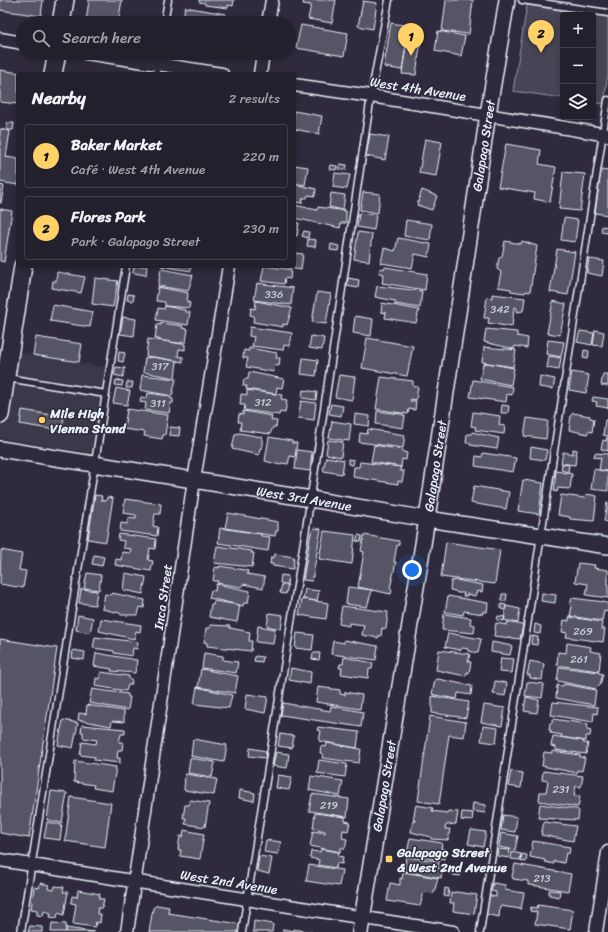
<!DOCTYPE html>
<html lang="en">
<head>
<meta charset="utf-8">
<style>
  :root { --surface:#23202e; --page:#2f2d3a; --text:#f1f3f6; --muted:#a3a3aa; --line:#403e4a; --accent:#ffd166 }
  body { margin:0; font-family:Sriracha,sans-serif; background:var(--page); color:var(--text) }
  .controls { position:absolute; right:12px; top:12px; display:grid; overflow:hidden; border-radius:4px; box-shadow:0 2px 6px #0003 }
  .controls button { width:36px; height:36px; display:grid; place-items:center; padding:0; border:0; border-bottom:1px solid var(--line); background:var(--surface); color:var(--text); font:20px sans-serif }
  .you { position:absolute; left:412px; top:570px; width:14px; height:14px; margin:-10px; border:3px solid #fff; border-radius:50%; background:#1a73e8; box-shadow:0 0 0 6px #1a73e833 }
  .badge { display:grid; place-items:center; width:26px; height:26px; border-radius:50%; background:var(--accent); color:#111; font-size:13px; font-weight:700 }
  .pin { position:absolute; translate:-50% -33px; filter:drop-shadow(0 1px 2px #0008) }
  .pin::after { content:''; position:absolute; top:21px; width:14px; height:12px; background:inherit; clip-path:polygon(0 0,100% 0,50% 100%) }
  .list { margin:0; padding:0; list-style:none }
  h2 { display:flex; justify-content:space-between; align-items:center; height:52px; margin:0; padding:0 16px; font-size:17px }
  h2 small { font-size:13px; font-weight:400; color:var(--muted) }
  .list li { display:grid; grid-template-columns:26px 1fr auto; gap:12px; align-items:center; box-sizing:border-box; height:64px; margin:0 8px 8px; padding:0 8px; border:1px solid var(--line); border-radius:4px }
  .list b { display:block; font-size:15px; white-space:nowrap }
  .list p { margin:0; font-size:13px; white-space:nowrap; color:var(--muted) }
  .list em { font-size:13px; font-style:normal; color:var(--muted) }
  .icon { flex:none; width:22px; height:22px; fill:none; stroke:currentColor; stroke-width:2; stroke-linecap:round; stroke-linejoin:round }
  .map { position:relative; flex:none; width:608px; height:932px; overflow:hidden }
  .search { position:absolute; background:var(--surface); box-shadow:0 2px 6px #0003; left:16px; top:16px; width:280px; height:44px; display:flex; align-items:center; gap:10px; box-sizing:border-box; padding:0 14px; border-radius:22px; color:var(--muted); font-size:15px }
  .panel { position:absolute; background:var(--surface); box-shadow:0 2px 6px #0003; left:16px; top:72px; width:280px; height:196px; border-radius:4px }
  .map>svg:first-child { display:block }
</style>
</head>
<body>
<div class="map">
<svg width="608" height="932" viewBox="0 0 608 932">
  <rect width="100%" height="100%" fill="#2f2a3d"/>
  <filter id="ink" filterUnits="userSpaceOnUse"><feTurbulence type="fractalNoise" baseFrequency=".025" numOctaves="2"/><feDisplacementMap in="SourceGraphic" scale="8" xChannelSelector="R" yChannelSelector="G"/><feConvolveMatrix kernelMatrix="1 2 1 2 8 2 1 2 1" color-interpolation-filters="sRGB"/></filter>
  <g filter="url(#ink)">
    <!-- built -->
    <path fill="#3b3749" d="M0 349 108 368 93 454 0 438Z"/>
    <!-- green -->
    <path fill="#464455" stroke="#979aa6" d="M527 5 593 15H563V98L513 91Z
      M593 15 608 17V73L604 104 593 102Z"/>
    <!-- building -->
    <path fill="#575565" stroke="#e8f1f8" d="M0 0H43L41 16 0 10Z
      M89 0H122L118 23 86 22Z
      M199 0H234L233 6 228 5V8L205 5V3L199 2Z
      M304 0H336L332 23 308 19 311 5 303 4Z
      M446 0H473L469 34 442 31Z
      M363 1 377 3 373 29 358 26Z
      M185 7 226 14 225 23H182Z
      M391 23 409 26 402 70 384 67Z
      M301 25 348 33 344 56 296 48Z
      M438 31 465 36 461 56 435 51Z
      M407 38 421 39 416 75 402 74Z
      M0 70 26 74H18V104L0 102Z
      M294 111 322 116 319 134 294 129Z
      M7 123H14L13 130H7Z
      M0 129 10 131 6 157 18 159V185L0 182Z
      M370 134 389 137 385 160 366 156Z
      M425 139 442 142 436 176 419 173Z
      M506 144 541 150 539 164 556 167 550 202 534 199 535 193 498 187Z
      M340 164 347 165 346 170 339 169Z
      M294 165 308 167 305 185 294 183Z
      M330 165 337 166 336 170 329 169Z
      M601 170 608 171V215L595 213Z
      M563 172 585 174 580 211 559 209Z
      M335 173 350 175 347 189 333 187Z
      M294 184 316 189 315 196 308 195 307 198H303L302 203 294 202Z
      M0 185 4 186 1 203H0Z
      M422 190 437 196 432 210 417 205Z
      M363 192 380 194 378 213 360 210Z
      M331 193 345 195 343 210 329 207Z
      M294 205 317 210 318 207 346 211V223H341L340 228 294 218Z
      M0 209 12 211 4 262 0 261Z
      M359 213 376 215 374 230 357 227Z
      M564 218 578 220 575 242 561 240Z
      M406 220 432 224 430 240 404 236Z
      M294 223H299L297 236 294 235Z
      M602 226 608 227 607 233 601 232Z
      M304 231 309 232 308 238 302 236Z
      M358 232 372 234 369 261 354 259Z
      M398 238 431 244 429 257 415 254 412 268 381 263 384 248 395 251Z
      M308 239 316 240 315 247 307 246Z
      M505 241 521 244 522 241 537 246 530 292 526 291 525 293 511 291V289L498 287 501 272 497 269 499 258 502 256Z
      M331 244 339 246 338 251 330 250Z
      M557 249 575 252 568 295 550 292Z
      M294 253 303 254 301 270 278 266H294Z
      M589 259 604 261 602 276 587 273Z
      M134 266H147L146 275 133 273Z
      M161 266H191V271Z
      M264 266 291 270 290 279 285 278 284 284 261 281Z
      M385 267 427 274 425 290 382 283 384 274 379 273 380 268 384 269Z
      M161 269 193 275 188 291 158 286Z
      M57 272 85 277 81 293 52 288 53 281H56Z
      M95 278 118 281 113 307 92 304Z
      M348 278 359 280 358 288 347 286Z
      M257 283 293 288 291 305 254 300Z
      M377 286 422 291 420 308 395 304V301L375 297Z
      M158 287 188 293 187 302 190 303 189 308 165 306V302L156 301Z
      M317 292 331 294 326 324 312 322Z
      M128 294 134 295 133 301 127 300Z
      M492 294 525 298 523 311 517 312V308L514 307 512 327 488 323 489 318H484L487 297 492 298Z
      M256 301 292 308 287 325 283 324V327L253 322 254 316 250 315 251 308 255 309Z
      M553 301 566 304 560 335 547 333Z
      M382 303 419 310 416 323 385 318 386 313 381 312Z
      M53 305 93 312 90 327 50 321Z
      M165 306 185 310V312H190L188 325 156 320 158 308 164 309Z
      M355 316 373 319 371 336 353 333Z
      M123 317 136 319 134 336 120 334Z
      M161 323 183 326 182 328 188 329 186 342H181V344L159 340V339L155 338 157 324 161 325Z
      M250 327 292 333 290 346 284 345 283 350 252 346 254 337 249 336Z
      M486 329 517 332V336L528 338 527 348 515 346 514 349 484 342Z
      M595 330 604 332 602 346 593 345Z
      M580 331 594 333 592 345 577 342Z
      M311 336 324 338 322 350 309 348Z
      M36 337 82 344 79 362 33 355Z
      M367 338 413 346 407 376 362 368Z
      M148 339 185 344V350L179 349 178 356 183 357V362L146 356Z
      M548 340 564 342 561 357 546 354Z
      M484 347 516 350 513 367 482 362Z
      M249 348 277 353 276 358H280L279 366 275 365 274 372 246 367 248 358H243L244 350 249 351Z
      M584 350 589 351 588 359 583 358Z
      M119 352 125 353 123 362 118 361Z
      M549 356 561 358 559 370 547 368Z
      M154 357 177 361 175 378 143 372 145 358Z
      M303 358 318 360 316 376 301 374Z
      M487 363 514 368 511 385 480 379 483 364Z
      M116 367 125 368 123 377 114 375Z
      M249 372 284 379 282 388 277 387 276 394 246 389 247 386H243L244 379H248Z
      M572 372 589 375 586 393 569 390Z
      M603 374H608V386L601 385Z
      M142 375 176 379 172 396 140 390Z
      M339 375 355 377 352 400 335 397Z
      M540 376 555 379 553 389 539 387Z
      M381 377 413 381V386L418 387 416 400 411 399 410 401H416L415 410 409 409 408 414 376 409Z
      M116 380 123 381 122 386 115 385Z
      M473 380 513 387 512 395 507 394 506 402 470 397Z
      M127 382H133L132 388H126Z
      M116 388 130 391 127 405 113 403Z
      M247 390 282 395 281 399 287 400 285 413 280 412 279 415 244 410 245 405H240L241 394 247 395Z
      M303 390 317 392 316 400 302 398Z
      M148 393 170 396V398L173 399V403H171L169 413 145 410 146 403 140 402 141 397 147 398Z
      M593 397 608 399V408L596 406 597 402 592 401Z
      M301 401 316 403 314 420 298 418Z
      M331 404 343 406 341 416 329 414Z
      M502 405 509 406 508 413H501Z
      M127 409 168 415 165 435H163L162 439 144 436 145 432 124 429Z
      M22 410 64 417 61 431 20 424Z
      M243 411 272 416 271 420 277 421 276 427H273L270 434 240 430 241 422H238L239 414 243 415Z
      M377 411 401 414 405 416 403 428 376 424Z
      M473 412 500 416 499 425 505 426 504 434 475 430 476 427 471 426Z
      M573 413 590 416V418L594 419 592 432 588 431V434L569 430 571 415Z
      M355 414 370 416 369 426 354 424Z
      M527 418 548 421 546 439 524 436Z
      M605 420H608V436L603 435Z
      M332 421 351 424 349 441 329 438Z
      M170 427 180 428 179 436 169 435Z
      M368 429 405 435 403 448 359 442 360 433 367 434Z
      M472 432 499 438 497 449 470 445 471 443H466L467 434H472Z
      M239 433 262 437V448H260L259 455 232 449 235 434Z
      M269 437 292 441V443H297L295 457 290 456 288 464 281 463 280 465 265 461Z
      M607 437H608V451L601 449 603 440 606 441Z
      M328 440 343 442 341 457 326 454Z
      M374 445 403 450V452L407 453 406 460 402 459 401 467 371 462Z
      M531 447 547 450 545 460 530 458Z
      M573 449 577 450 575 465 561 463 563 452 573 454Z
      M297 450 312 452 310 471 295 469Z
      M483 453 516 458 513 472 475 466 476 456 482 457Z
      M595 453 608 454V471L599 470 601 458 594 457Z
      M326 457 344 460 342 474 323 471Z
      M348 459 354 460 353 465 348 464Z
      M360 462 401 467 400 471H404L402 482 398 481V484L353 477 354 467H359Z
      M562 464 569 465 568 472 561 470Z
      M594 469 608 472V491L591 489Z
      M556 471 572 474 570 489 558 488 557 492 554 491Z
      M523 480 543 483 539 514 518 511Z
      M474 486 509 492 506 509 471 503Z
      M586 494 597 496 594 521 570 519V517L558 515 561 495 585 498Z
      M95 495 102 496 101 500 106 501 107 497 113 498 106 542 88 539Z
      M125 499 161 504 160 514H155L153 526 158 527 157 536 120 531 121 523 127 524 128 518 136 519V515L123 513Z
      M607 502H608V522L604 521Z
      M228 513 278 522V531H276L275 536 225 528Z
      M220 528 261 534V536L270 537 268 551 218 543Z
      M314 528 321 529 312 581 303 580 311 533Z
      M324 531 355 535 352 564 319 559Z
      M119 534 156 539 155 549 150 548 148 560 153 561 151 571 115 565 116 559 121 560 122 552 130 553 131 549 123 548 124 541 118 540Z
      M358 535 362 536 361 542 356 541Z
      M364 535 399 541V545H397L394 562H396L390 588 392 589 391 594 358 587 364 552 361 551Z
      M446 542 500 550 495 584 441 577Z
      M217 546 252 551 251 553H254L252 567 214 563Z
      M1 550 22 554 19 570 26 571 23 588 0 584Z
      M275 554 294 557 293 569 273 566V564H270L271 557 274 558Z
      M94 555 104 557 102 566 92 564Z
      M578 563 595 565 594 568 608 570V598L586 595 588 584 575 582Z
      M219 566 245 570 248 571 247 574 265 577 263 588 243 584 242 587 217 583 218 581H213L215 567 219 568Z
      M87 573 101 575 99 590 84 588Z
      M125 573 146 577 143 594 123 590Z
      M281 575 288 576 287 585 280 583Z
      M456 580 483 585 482 592 477 591 475 596 467 594V596H463L464 593H457L455 591 450 590 451 581Z
      M216 584 250 591 248 603H244L243 606 209 598 211 590 215 591Z
      M282 584 288 585 286 594 280 593Z
      M348 587 372 590 367 607 346 604Z
      M81 589 97 591 95 605 79 603Z
      M305 589 319 591 317 601 303 599Z
      M112 593 145 600 144 608 140 607 138 615H121L120 613 102 609 105 594 112 595Z
      M542 593 556 595 555 603 541 601Z
      M502 594H507L506 601H501Z
      M448 596 488 603 487 612 483 611V614L464 611 463 615 445 612Z
      M572 598 604 602 608 604V612L604 611 602 621 570 616 572 606 570 605Z
      M302 599 328 603 326 619 299 615Z
      M214 601 240 605 237 622 209 617 211 604H213Z
      M501 604 506 605 505 610 501 609Z
      M342 606 388 612 386 629 382 628 381 636H378V638L362 635 364 625 349 623V626L339 624Z
      M506 606 520 609 518 623 504 620Z
      M269 613 283 615 281 629 267 626Z
      M444 614 471 618 470 624 475 625 474 633 442 630Z
      M78 615 93 618 90 633 76 630Z
      M498 616 505 617 504 621 497 620Z
      M569 617 602 622 601 629H605L603 642 566 637 567 633 562 632 564 620 569 621Z
      M101 619 141 625 140 632 136 631 134 639 99 631Z
      M507 622 523 625 520 639 494 636 496 623 507 625Z
      M535 624 541 626 540 634 534 633Z
      M210 625 230 626V628L250 632 249 641H252L251 651 207 646V643L204 642 206 628H210Z
      M258 626 275 629 273 644 256 642Z
      M297 633 314 635 312 650 295 648Z
      M448 633 481 639 478 653 468 651V649L463 648 460 650 445 647Z
      M532 636 538 637 537 645 531 644Z
      M95 637 138 642 137 649 133 648 132 656 114 653V651L93 648Z
      M0 639 57 648 29 838 0 833Z
      M344 640 378 646 376 660 331 654 333 641 344 643Z
      M492 642 512 646 510 655 491 652Z
      M567 643 591 647 590 651 601 653 599 671 557 665 558 652 566 653Z
      M73 650 85 652 84 660 72 658Z
      M439 650 470 654 468 662H471L469 673 467 672 466 676 436 670Z
      M96 653 137 660 135 673 111 671 112 669 94 666Z
      M204 653 223 656V660L238 662 236 673 202 668Z
      M313 653H320L319 660 312 659Z
      M255 656 263 657 262 662 254 661Z
      M344 657 373 663 372 669H369L368 678 341 674 342 668H339L340 664H343Z
      M501 658 514 659 512 673 499 672Z
      M530 661 544 664 542 680 530 678V675H527Z
      M559 667 599 672V673L603 674 600 685 596 689 557 681Z
      M291 668 311 672 310 684 289 680Z
      M201 669 238 676 235 693 198 687Z
      M101 672 129 676V679L132 681 131 685H128L126 691 95 686 96 678 100 679Z
      M438 679 472 686 471 695 458 693 457 699 435 695 432 694 435 680Z
      M495 681 507 683 505 696 493 694Z
      M527 682 544 684 542 698 525 696Z
      M564 684 596 690 594 705 556 698 557 685 563 686Z
      M197 687 232 695 229 708 194 704Z
      M318 687 340 690V694L345 695V692L362 695 360 709 316 702Z
      M92 689 128 694V697H130L128 710 89 703Z
      M247 694 268 697 265 713 245 709Z
      M432 696 469 702 466 718 432 713Z
      M526 697 539 700 537 713 524 711Z
      M553 702 598 707 597 714 594 713 593 722 551 715Z
      M283 703 330 711 331 706 363 712 361 727 281 715Z
      M87 705 124 711V722L112 721 111 726 78 720 79 713 86 714Z
      M484 705 505 708 502 726 481 722Z
      M430 716 466 722 464 737 449 735 439 804 418 801Z
      M553 719 588 724 587 729 591 730 590 736H586V741L561 737 562 735 550 733 551 730H549L550 723H552Z
      M63 720 78 723 73 748 58 745Z
      M82 725 125 729V734H121L119 742H123L122 750H118L117 758H120V763L94 760 95 757 80 755 82 742 96 744 97 740 83 738V732H81Z
      M483 726 498 728 496 743 481 741Z
      M318 727 359 732 357 748 319 741 321 731 317 730Z
      M280 734 294 736 292 748 278 746Z
      M553 736 584 741 583 743H588L586 754 556 750V747L551 746Z
      M193 739 227 745 224 762 191 756Z
      M327 743 361 749 359 763 322 758 323 754 320 753 321 746 326 747Z
      M250 748 266 751 265 758 249 756Z
      M552 751 580 755V757L585 758 582 771 577 770V773L542 766 544 752 552 753Z
      M276 752 289 754 287 768 273 766Z
      M190 758 215 762 212 777 188 773Z
      M319 760 347 764 345 777 317 773Z
      M75 761 116 767 112 791 93 788 94 785 74 782Z
      M511 771 523 773 521 788 508 786Z
      M543 771 583 776 581 787 576 786 574 796H580L578 807 539 801 540 792H546L548 781 542 780Z
      M185 774 217 779 214 795 184 790Z
      M278 775 292 777 289 790 276 788Z
      M311 776 343 781 340 796 309 790Z
      M240 790 255 793 254 801 239 798Z
      M51 791 67 793 62 823 47 820Z
      M312 794 349 799 347 817 309 811Z
      M71 797 111 803 105 847 65 841Z
      M190 800 209 803 205 827 185 824 186 818H183L185 805H189Z
      M473 803 486 805 485 813 472 811Z
      M540 804 577 809 579 811 578 820 538 818Z
      M416 805 433 808 432 811 447 813 448 811 458 812 456 824 446 825 445 829H450L448 840 431 839V837L411 832 413 821H416L413 820Z
      M462 812 473 813 472 821 461 820Z
      M315 813 345 817V821L350 822 348 831 343 830 342 838 347 839 345 848H341L340 852 310 846 313 831 325 833V831L313 828Z
      M503 815 517 817 515 832 501 830Z
      M47 822 62 825 60 840 44 838Z
      M544 822 576 826 573 841 541 835Z
      M184 830 204 834 200 859 180 856 181 850H178L180 836 183 837Z
      M471 830 486 832 483 847 468 844Z
      M501 833 518 836 515 850 499 847Z
      M410 838 442 843 441 849H445L444 859 440 858V860L407 854Z
      M266 840 281 842 278 854 264 852Z
      M533 841 570 847 569 854 566 853 564 863 554 861V864L545 862V860L530 857Z
      M321 849 339 852 338 856 343 857 342 864 337 863 336 868 318 865 319 860 310 858 311 851 320 852Z
      M498 849 510 850 509 858 497 856Z
      M512 852 521 854 520 860 511 859Z
      M522 854 527 855 526 862 521 861Z
      M259 856 272 858 269 874 257 871Z
      M406 857 439 861 438 868 443 869 441 878 404 871Z
      M515 864 571 874 568 891 531 885H528V881L513 879 512 876Z
      M309 865 342 870 339 886 306 881Z
      M454 869 461 870 460 876 453 875Z
      M403 872 438 878 434 893 424 892 420 906 387 901 390 883 400 885V878L402 879Z
      M40 883 49 885 48 889 54 890 55 886 64 887 63 892H68L64 915 58 913 57 918 50 917 51 913 44 911 43 916 37 915V910L31 909 34 887 39 888Z
      M493 883 505 885V890L524 893 521 909 500 906 499 917 485 914 487 895 496 897V892L491 891Z
      M445 888 449 889 448 897 444 896Z
      M78 890 100 894 99 899H104L102 908H98L97 914H101L100 923 96 922 95 927 73 924 76 904 71 903 72 896 77 897Z
      M549 890 560 891 559 897 549 895Z
      M456 892 477 895 474 914 453 911 454 903H450L451 893Z
      M157 905 169 907 168 913 240 924 238 932H149L153 908Z
      M538 905 573 910 570 929 535 924 537 912 530 911 531 907 537 908Z
      M254 921 273 924 272 932H253Z
      M52 923 66 924V932H51Z
      M30 926 42 927V932H28Z
      M66 928 94 932H66Z
      M283 929 293 931V929L312 932H283Z"/>
    <g fill="none" stroke-linecap="round" stroke-linejoin="round">
      <defs>
        <path id="service" d="M522 0 608 13
          M164 23 168 0
          M156 74 159 53
          M7 378 106 394
          M21 932 126 266
          M242 932 307 522 371 96 389 0
          M480 932 608 100"/>
        <path id="minor" d="M268 23 272 0
          M0 39 23 43
          M86 53 222 74
          M260 74 263 53
          M294 85 371 96 608 135
          M0 860 453 932
          M127 932 194 480 229 266
          M596 932 608 852"/>
        <g id="tertiary">
          <path id="s1" d="M0 449 311 499 427 519 608 546"/>
          <path id="s2" d="M360 932 424 538 488 114 507 0"/>
        </g>
        <path id="secondary" d="M61 23 65 0
          M53 74 57 53
          M0 415 23 266"/>
      </defs>
      <!-- service casing -->
      <use href="#service" stroke="#e8f1f8" stroke-width="9"/>
      <!-- minor casing -->
      <use href="#minor" stroke="#e8f1f8" stroke-width="15"/>
      <!-- tertiary casing -->
      <use href="#tertiary" stroke="#e8f1f8" stroke-width="18"/>
      <!-- secondary casing -->
      <use href="#secondary" stroke="#e8f1f8" stroke-width="20"/>
      <!-- service -->
      <use href="#service" stroke="#2f2a3d" stroke-width="6"/>
      <!-- minor -->
      <use href="#minor" stroke="#2f2a3d" stroke-width="12"/>
      <!-- tertiary -->
      <use href="#tertiary" stroke="#2f2a3d" stroke-width="15"/>
      <!-- secondary -->
      <use href="#secondary" stroke="#2f2a3d" stroke-width="17"/>
    </g>
  </g>
  <!-- markers -->
  <g fill="#ffd166" stroke="#2f2a3d" stroke-width="1.5">
    <circle cx="42" cy="420" r="4"/>
    <rect x="385" y="855" width="8" height="8" rx="2"/>
  </g>
  <g text-anchor="middle" dominant-baseline="central" stroke-width="3" stroke-linejoin="round" paint-order="stroke">
    <!-- number labels -->
    <g font-size="11" fill="#c4cad3">
      <text x="274" y="294">336</text>
      <text x="500" y="309">342</text>
      <text x="160" y="366">317</text>
      <text x="263" y="402">312</text>
      <text x="158" y="403">311</text>
      <text x="583" y="631">269</text>
      <text x="579" y="659">261</text>
      <text x="561" y="789">231</text>
      <text x="329" y="805">219</text>
      <text x="542" y="878">213</text>
    </g>
    <!-- street labels -->
    <g font-size="13" fill="#e8f1f8" stroke="#2f2a3d">
      <text transform="translate(418 89) rotate(9)">West 4th Avenue</text>
      <text stroke="none"><textPath href="#s2" startOffset="796">Galapago Street</textPath></text>
      <text stroke="none"><textPath href="#s2" startOffset="472">Galapago Street</textPath></text>
      <text stroke="none"><textPath href="#s1" startOffset="308">West 3rd Avenue</textPath></text>
      <text transform="translate(163 597) rotate(-82)">Inca Street</text>
      <text stroke="none"><textPath href="#s2" startOffset="148">Galapago Street</textPath></text>
      <text transform="translate(229 882) rotate(9)">West 2nd Avenue</text>
    </g>
    <!-- poi labels -->
    <g font-size="13" font-weight="bold" fill="#e8f1f8" stroke="#2f2a3d" text-anchor="start">
      <text x="50" y="413">Mile High<tspan x="50" dy="15">Vienna Stand</tspan></text>
      <text x="397" y="852">Galapago Street<tspan x="397" dy="15">&amp; West 2nd Avenue</tspan></text>
    </g>
  </g>
</svg>
<div class="controls">
<button>+</button>
<button>−</button>
<button><svg class="icon" aria-label="layers" viewBox="0 0 24 24"><path d="M12 4l9 5-9 5-9-5zM3 14l9 5 9-5"/></svg></button>
</div>
<div class="you"></div>
<div class="pin badge" style="left:411px;top:56px">1</div>
<div class="pin badge" style="left:541px;top:53px">2</div>
<div class="search"><svg class="icon" aria-label="search" viewBox="0 0 24 24"><circle cx="10" cy="10" r="6"/><path d="M15 15l6 6"/></svg>Search here</div>
<section class="panel">
<h2>Nearby<small>2 results</small></h2>
<ul class="list">
<li><span class="badge">1</span><div><b>Baker Market</b><p>Café · West 4th Avenue</p></div><em>220 m</em></li>
<li><span class="badge">2</span><div><b>Flores Park</b><p>Park · Galapago Street</p></div><em>230 m</em></li>
</ul>
</section>
</div>
</body>
</html>
